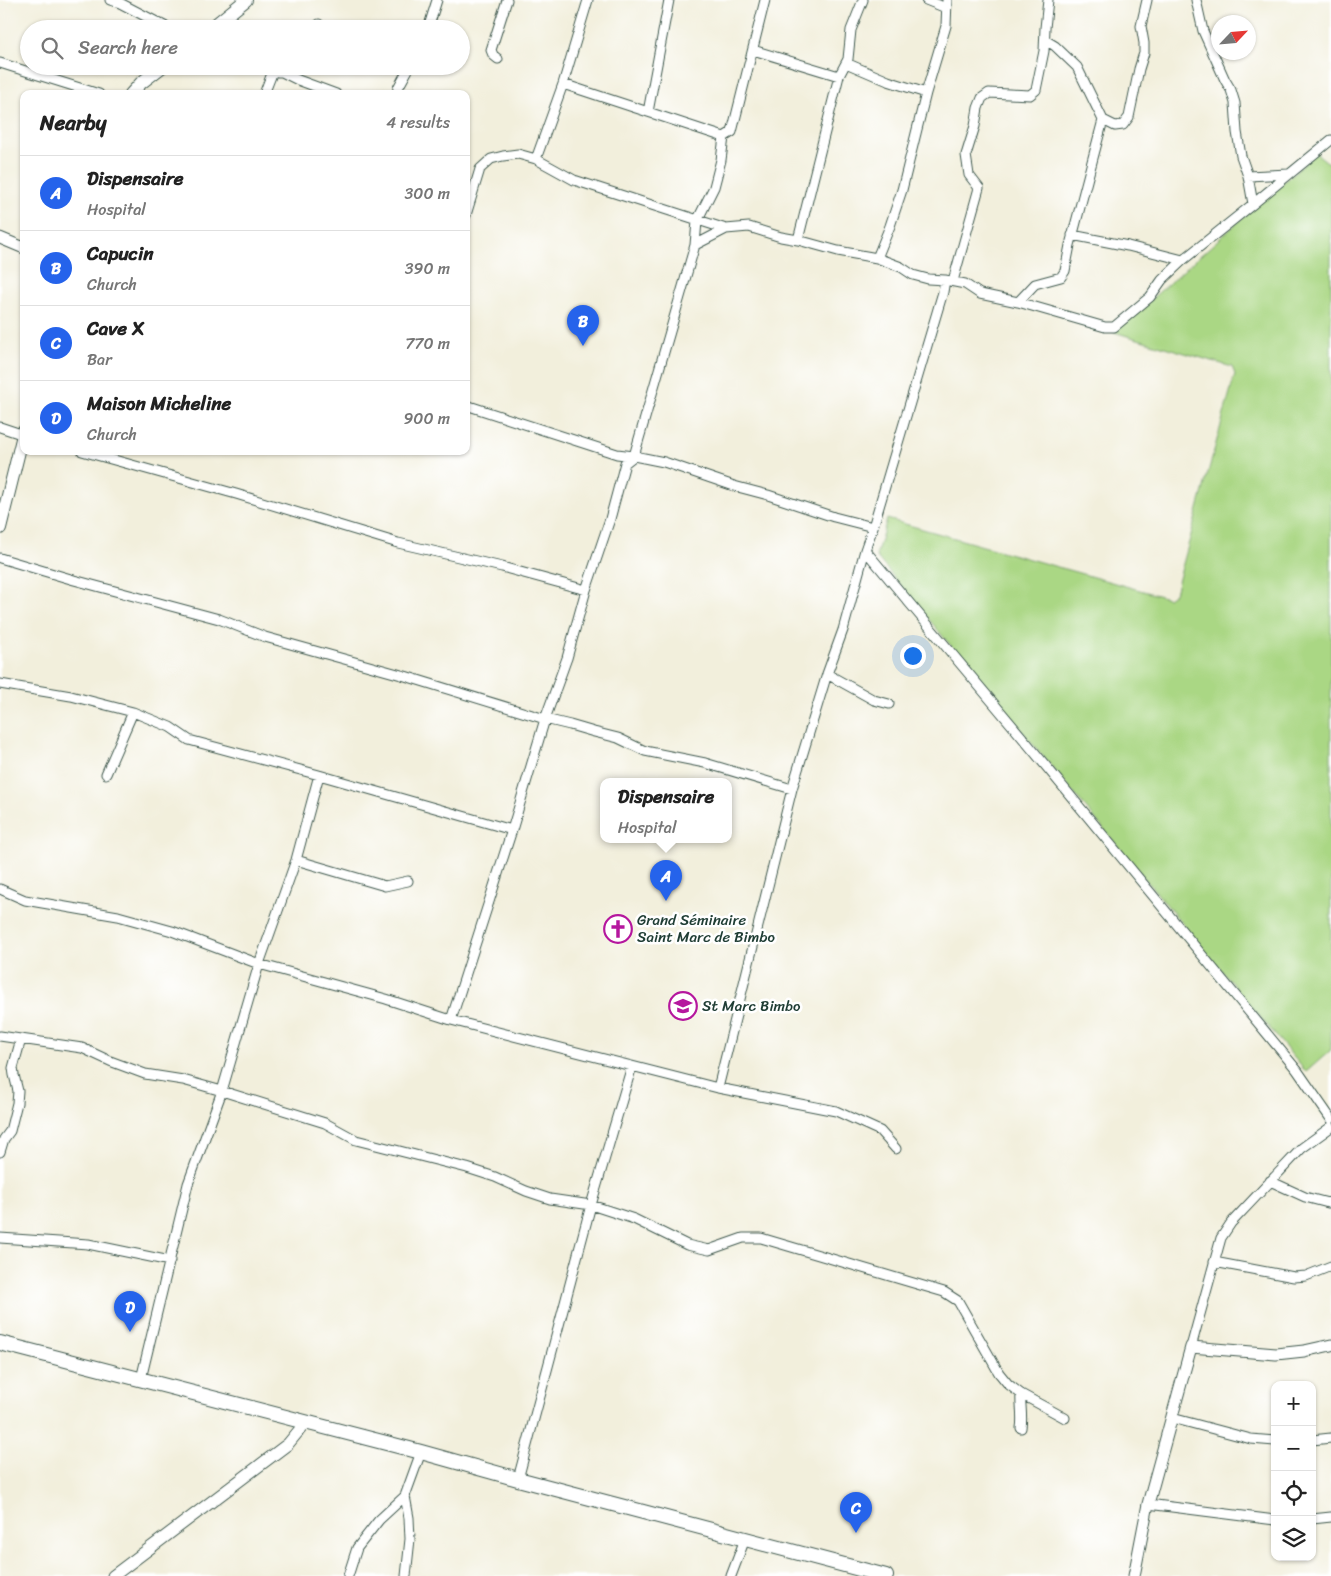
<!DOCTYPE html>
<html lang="en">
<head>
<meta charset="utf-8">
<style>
  :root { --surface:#fff; --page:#f6f6f6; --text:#222; --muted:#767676; --line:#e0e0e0; --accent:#2563eb }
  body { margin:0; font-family:Sriracha,sans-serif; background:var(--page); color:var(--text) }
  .controls { position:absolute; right:15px; bottom:15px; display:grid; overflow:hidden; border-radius:10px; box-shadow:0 1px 4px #0004 }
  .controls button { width:45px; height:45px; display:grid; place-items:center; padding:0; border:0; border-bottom:1px solid var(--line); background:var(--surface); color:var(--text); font:25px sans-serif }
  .compass { position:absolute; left:1211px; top:15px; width:45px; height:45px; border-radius:50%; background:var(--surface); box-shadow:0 1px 4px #0004; rotate:64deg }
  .you { position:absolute; left:912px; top:655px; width:18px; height:18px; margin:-12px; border:4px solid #fff; border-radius:50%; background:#1a73e8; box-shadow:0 0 0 8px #1a73e833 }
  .badge { display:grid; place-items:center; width:32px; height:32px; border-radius:50%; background:var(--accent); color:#fff; font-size:16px; font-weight:700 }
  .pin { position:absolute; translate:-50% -41px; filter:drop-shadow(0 1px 2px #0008) }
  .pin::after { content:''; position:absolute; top:26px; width:18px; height:15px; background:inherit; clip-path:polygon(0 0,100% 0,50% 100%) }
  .popup { position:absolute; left:600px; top:778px; width:132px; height:65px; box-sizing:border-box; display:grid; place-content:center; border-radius:10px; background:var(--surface); filter:drop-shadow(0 1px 4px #0005); font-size:16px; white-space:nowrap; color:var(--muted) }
  .popup b { font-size:19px; color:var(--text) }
  .popup::after { content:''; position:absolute; left:50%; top:100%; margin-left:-10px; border:10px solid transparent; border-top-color:var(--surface) }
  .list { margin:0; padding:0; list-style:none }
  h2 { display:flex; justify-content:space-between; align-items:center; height:65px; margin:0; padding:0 20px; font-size:21px }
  h2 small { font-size:16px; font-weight:400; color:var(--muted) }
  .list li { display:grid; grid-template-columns:32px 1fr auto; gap:15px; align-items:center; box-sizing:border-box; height:75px; padding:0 20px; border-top:1px solid var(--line) }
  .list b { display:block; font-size:19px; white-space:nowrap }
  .list p { margin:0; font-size:16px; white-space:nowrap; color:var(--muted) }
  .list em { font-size:16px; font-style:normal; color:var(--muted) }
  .icon { flex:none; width:28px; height:28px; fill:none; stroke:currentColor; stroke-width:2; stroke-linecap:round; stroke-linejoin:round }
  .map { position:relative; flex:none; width:1331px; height:1576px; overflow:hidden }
  .search { position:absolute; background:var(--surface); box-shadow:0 1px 4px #0004; left:20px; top:20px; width:450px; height:55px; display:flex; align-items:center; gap:12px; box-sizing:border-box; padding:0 18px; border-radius:28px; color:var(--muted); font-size:19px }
  .panel { position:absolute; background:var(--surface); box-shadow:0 1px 4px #0004; left:20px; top:90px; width:450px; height:365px; border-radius:10px }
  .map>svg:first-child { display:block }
</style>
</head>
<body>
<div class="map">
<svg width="1331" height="1576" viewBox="0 0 1331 1576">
  <rect width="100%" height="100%" fill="#fff"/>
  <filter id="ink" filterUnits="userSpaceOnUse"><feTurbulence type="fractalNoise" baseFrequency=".02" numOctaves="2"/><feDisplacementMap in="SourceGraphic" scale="10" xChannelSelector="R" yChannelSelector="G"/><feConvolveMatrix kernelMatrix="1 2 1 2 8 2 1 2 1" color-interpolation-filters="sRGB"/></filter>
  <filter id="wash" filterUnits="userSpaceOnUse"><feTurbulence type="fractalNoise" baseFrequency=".0096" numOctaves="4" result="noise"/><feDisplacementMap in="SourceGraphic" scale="20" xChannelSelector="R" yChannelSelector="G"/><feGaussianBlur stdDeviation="1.12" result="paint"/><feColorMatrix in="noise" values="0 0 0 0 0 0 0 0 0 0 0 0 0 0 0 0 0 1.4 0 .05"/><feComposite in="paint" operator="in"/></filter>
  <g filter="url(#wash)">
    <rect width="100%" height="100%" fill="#f2efdc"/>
    <!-- green -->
    <path fill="#aad784" stroke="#648a5c" d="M1316 153 1331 165V1050L1306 1072 876 556 887 519 1168 598 1175 593 1235 374 1232 367 1114 332Z"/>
  </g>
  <g filter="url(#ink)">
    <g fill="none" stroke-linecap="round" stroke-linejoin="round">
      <defs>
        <path id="minor" d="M110 0 120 3 170 29
          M926 0 946 8
          M1196 0 1203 31 1225 80 1231 90 1235 103 1237 132 1241 156 1248 176 1253 204
          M317 29 319 24
          M428 29 437 0
          M1045 40 1055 46 1077 67 1103 120
          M753 50 839 76
          M498 59 493 55 491 50 507 0
          M0 63 99 94
          M846 63 888 81 926 93
          M264 66 273 71 264 94
          M278 72H282L293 66
          M282 72 298 80 336 94
          M563 84 724 137
          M397 94 398 88 410 66
          M648 112 669 0
          M536 159 563 84 588 0
          M1248 176 1288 174
          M466 215 480 169 491 159 503 156 518 154 536 159 574 180 726 229 749 227 781 237 798 240 838 251 877 258 890 226 902 190 926 93 946 26 947 0
          M1072 235 1128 246 1183 260
          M798 240 839 76 848 59 851 30 863 0
          M695 245 726 229
          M877 258 901 267 913 275 928 279 945 280
          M953 281 979 188 969 175 966 155 975 126 978 108 982 98 989 93 1030 95 1036 90 1044 51 1045 28 1048 0
          M1018 302 1035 284 1061 277 1065 271 1070 245 1103 120 1115 126 1123 125 1129 117 1139 69 1144 53V43L1141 26 1147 0
          M466 405 617 454 634 456 664 462 734 486 768 495 834 517 873 527
          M0 427 24 435
          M82 451 236 494 398 543 502 567 586 590
          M865 550 1026 742 1297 1070 1331 1119
          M0 558 74 580 219 619 265 637 405 676 545 719 570 725 594 732 618 738 645 751 705 763 792 789
          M827 674 874 700 889 704
          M0 684 71 696 133 712 170 727 189 740 319 775 512 830
          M106 774 133 712
          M296 860 385 886 408 881
          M0 889 25 900 118 916 172 931 259 964 386 999 451 1020 718 1088 836 1111 880 1131 896 1149
          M451 1020 512 830 545 719 567 658 586 590 610 519 625 463 634 456 695 245 697 221 714 187 721 160 724 137 732 132 765 0
          M0 1036 82 1048 110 1061 145 1074 183 1080 222 1091 325 1123 356 1140 467 1168 495 1177 526 1191 550 1199 591 1205 634 1219 687 1245 709 1250 743 1238H761L944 1292 958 1301 999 1373 1008 1384 1021 1394 1065 1418
          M718 1088 792 789 827 674 843 630 865 550 873 527 943 292 945 280 965 284 980 294 1018 302 1105 327H1114L1150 297 1162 280 1183 260 1253 204 1331 140
          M0 1152 4 1139 10 1131 17 1103 18 1091 14 1075 13 1068 21 1039
          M1270 1181 1305 1197 1328 1203 1331 1202
          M0 1238 88 1244 170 1261
          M1214 1262 1294 1277 1306 1276 1331 1266
          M1191 1347 1221 1238 1231 1223 1302 1148 1331 1127
          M141 1379 188 1184 222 1091 259 964 296 860 319 775
          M1021 1394C1020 1406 1023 1417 1021 1428
          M1172 1418 1251 1439 1275 1441
          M1312 1440 1331 1438
          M518 1479 591 1205 632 1066
          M1148 1504 1275 1520
          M1312 1519 1331 1517
          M348 1576 357 1548 379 1520 405 1496
          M406 1576 410 1539 409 1518 405 1496 421 1452
          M731 1576 745 1539"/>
        <path id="tertiary" d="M0 238 24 248
          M113 1576 288 1444 306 1422
          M1134 1576 1148 1504 1191 1347 1276 1354 1304 1351 1331 1345"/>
        <path id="secondary" d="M210 29 246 0
          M131 94 141 83 163 66
          M0 528 24 431"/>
        <path id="primary" d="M0 1343 421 1452 518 1479 886 1576"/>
      </defs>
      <!-- minor casing -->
      <use href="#minor" stroke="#3f584d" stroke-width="11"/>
      <!-- tertiary casing -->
      <use href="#tertiary" stroke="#3f584d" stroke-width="13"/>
      <!-- secondary casing -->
      <use href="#secondary" stroke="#3f584d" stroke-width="14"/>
      <!-- primary casing -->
      <use href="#primary" stroke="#3f584d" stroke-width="16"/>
      <!-- minor -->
      <use href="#minor" stroke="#fff" stroke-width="9"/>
      <!-- tertiary -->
      <use href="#tertiary" stroke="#fff" stroke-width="11"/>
      <!-- secondary -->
      <use href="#secondary" stroke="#fff" stroke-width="12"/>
      <!-- primary -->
      <use href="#primary" stroke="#fff" stroke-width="14"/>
    </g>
  </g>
  <!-- icons -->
  <defs>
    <symbol id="church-ring" viewBox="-11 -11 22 22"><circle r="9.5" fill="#fff" stroke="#b5179e" stroke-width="1.5"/><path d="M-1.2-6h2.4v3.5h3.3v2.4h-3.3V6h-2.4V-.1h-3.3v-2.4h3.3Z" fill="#b5179e"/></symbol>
    <symbol id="school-ring" viewBox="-11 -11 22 22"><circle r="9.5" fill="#fff" stroke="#b5179e" stroke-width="1.5"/><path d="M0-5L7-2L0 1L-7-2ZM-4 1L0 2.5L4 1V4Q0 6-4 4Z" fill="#b5179e"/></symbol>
  </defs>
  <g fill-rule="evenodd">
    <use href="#church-ring" x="602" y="913" width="32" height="32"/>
    <use href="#school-ring" x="667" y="990" width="32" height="32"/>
  </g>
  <g text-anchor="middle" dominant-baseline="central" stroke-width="5" stroke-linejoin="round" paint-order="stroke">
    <!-- poi labels -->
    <g font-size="15" fill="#1f3d34" stroke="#fff" text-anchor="start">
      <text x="637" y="920">Grand Séminaire<tspan x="637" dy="17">Saint Marc de Bimbo</tspan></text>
      <text x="702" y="1006">St Marc Bimbo</text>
    </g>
  </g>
</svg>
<div class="controls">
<button>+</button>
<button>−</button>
<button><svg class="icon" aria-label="locate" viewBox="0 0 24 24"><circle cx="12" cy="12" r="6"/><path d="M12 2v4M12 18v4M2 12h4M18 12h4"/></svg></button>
<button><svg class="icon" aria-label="layers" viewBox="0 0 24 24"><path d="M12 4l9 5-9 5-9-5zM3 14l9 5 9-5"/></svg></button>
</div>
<svg class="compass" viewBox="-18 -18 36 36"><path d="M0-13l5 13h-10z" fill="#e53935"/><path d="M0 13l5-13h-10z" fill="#767676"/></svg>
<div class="you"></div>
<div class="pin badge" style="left:666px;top:901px">A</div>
<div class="popup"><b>Dispensaire</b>Hospital</div>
<div class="pin badge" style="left:583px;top:346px">B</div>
<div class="pin badge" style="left:856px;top:1533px">C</div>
<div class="pin badge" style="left:130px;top:1332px">D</div>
<div class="search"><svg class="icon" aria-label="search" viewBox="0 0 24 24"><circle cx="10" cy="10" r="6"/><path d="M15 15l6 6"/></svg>Search here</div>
<section class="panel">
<h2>Nearby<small>4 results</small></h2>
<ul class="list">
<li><span class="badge">A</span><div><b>Dispensaire</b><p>Hospital</p></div><em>300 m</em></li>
<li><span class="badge">B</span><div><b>Capucin</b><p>Church</p></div><em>390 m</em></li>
<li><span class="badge">C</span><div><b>Cave X</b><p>Bar</p></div><em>770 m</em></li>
<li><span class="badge">D</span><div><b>Maison Micheline</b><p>Church</p></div><em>900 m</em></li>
</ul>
</section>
</div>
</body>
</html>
